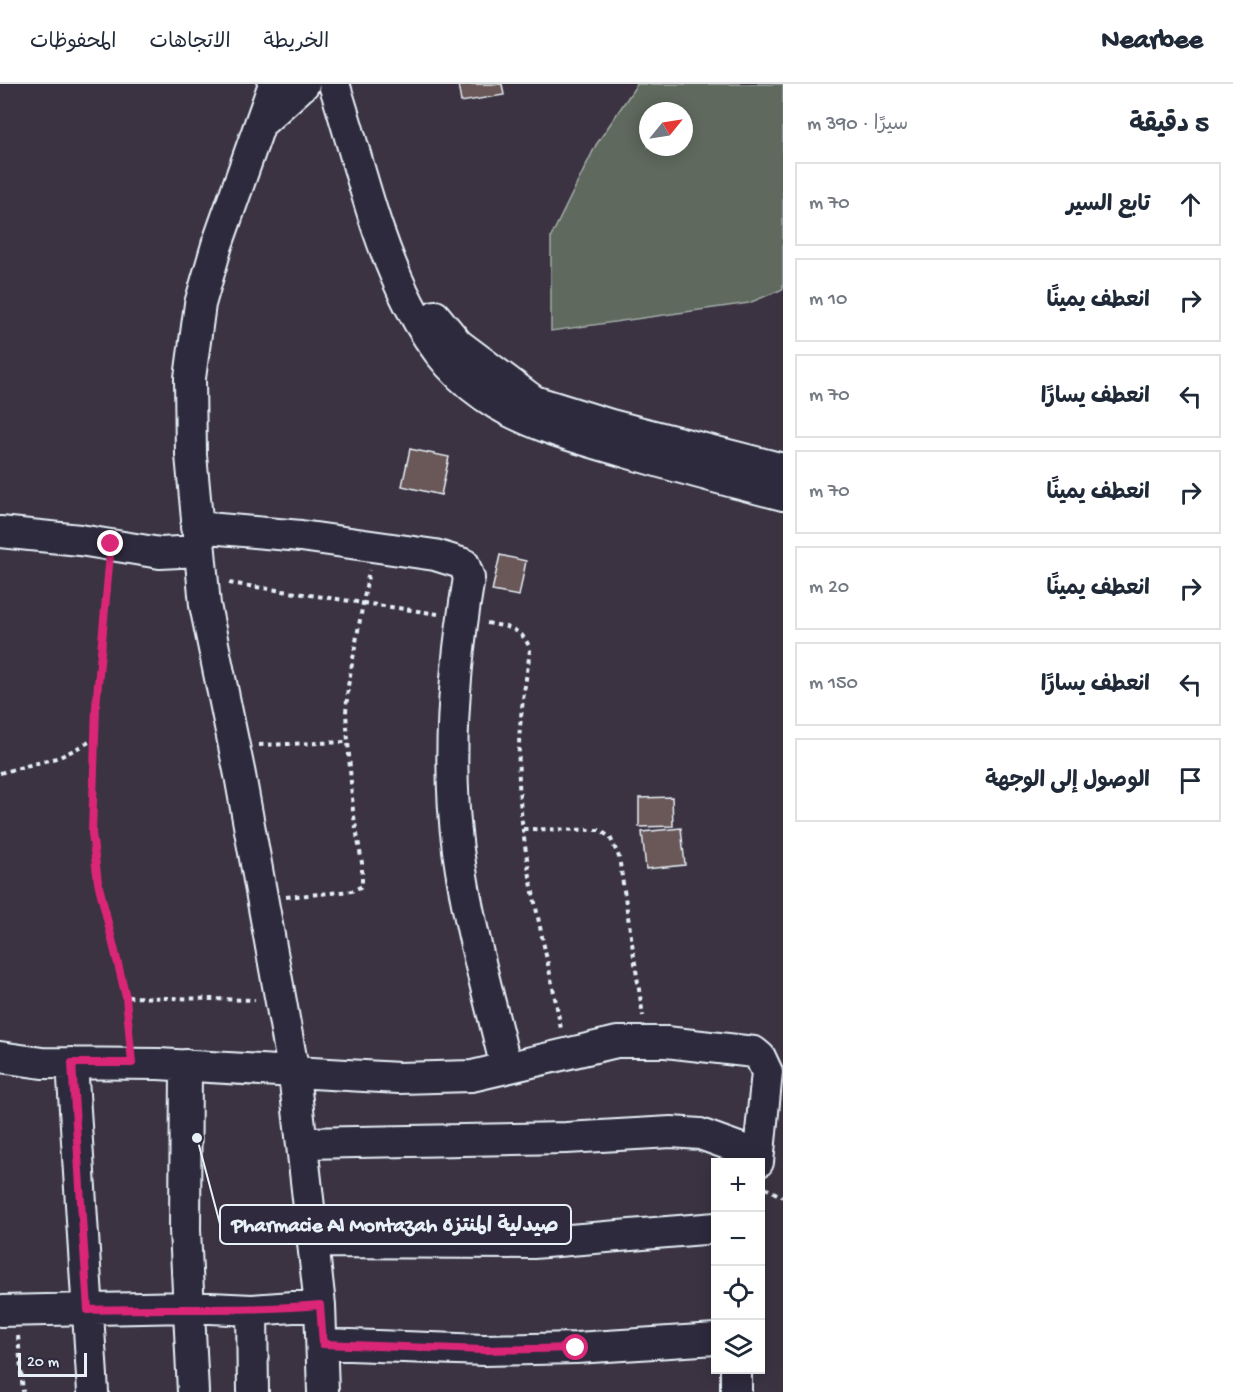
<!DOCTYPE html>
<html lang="ar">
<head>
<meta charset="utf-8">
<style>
  :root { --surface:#fff; --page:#f2f2f3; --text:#1f2937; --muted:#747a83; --line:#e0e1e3 }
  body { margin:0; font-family:"Gochi Hand","Playpen Sans Arabic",sans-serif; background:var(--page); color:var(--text); direction:rtl }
  .controls { position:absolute; right:18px; bottom:18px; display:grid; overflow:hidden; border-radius:0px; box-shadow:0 3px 15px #0003 }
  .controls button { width:54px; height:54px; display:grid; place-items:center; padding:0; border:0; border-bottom:2px solid var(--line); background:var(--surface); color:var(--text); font:30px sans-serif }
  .compass { position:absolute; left:639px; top:18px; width:54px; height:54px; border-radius:50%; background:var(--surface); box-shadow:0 3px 15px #0003; rotate:60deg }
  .scale { position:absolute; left:18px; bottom:15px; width:69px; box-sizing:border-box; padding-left:6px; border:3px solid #e8f1f8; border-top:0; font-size:16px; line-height:21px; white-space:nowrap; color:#e8f1f8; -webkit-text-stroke:4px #2f2a3d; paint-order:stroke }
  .stop { position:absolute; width:18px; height:18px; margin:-14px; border:4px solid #db2777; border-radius:50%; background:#fff }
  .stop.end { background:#db2777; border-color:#fff; box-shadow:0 2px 6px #0008 }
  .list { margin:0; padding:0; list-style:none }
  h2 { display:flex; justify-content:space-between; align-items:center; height:78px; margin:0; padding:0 24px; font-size:26px }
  h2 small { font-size:20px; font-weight:400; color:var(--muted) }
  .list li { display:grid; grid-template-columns:39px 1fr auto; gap:18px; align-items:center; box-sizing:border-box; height:84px; margin:0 12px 12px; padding:0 12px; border:2px solid var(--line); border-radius:0px }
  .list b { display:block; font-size:22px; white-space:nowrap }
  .list em { font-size:20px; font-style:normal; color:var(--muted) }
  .icon { flex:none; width:33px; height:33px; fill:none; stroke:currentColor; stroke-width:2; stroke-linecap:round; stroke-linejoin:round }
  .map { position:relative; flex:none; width:783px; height:1308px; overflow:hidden; direction:ltr }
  header { display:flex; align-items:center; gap:36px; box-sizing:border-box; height:84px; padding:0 30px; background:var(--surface); border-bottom:2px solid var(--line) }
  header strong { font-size:28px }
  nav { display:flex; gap:33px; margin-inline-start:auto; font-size:21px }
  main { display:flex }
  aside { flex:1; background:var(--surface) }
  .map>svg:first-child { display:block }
</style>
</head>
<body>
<header>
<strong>Nearbee</strong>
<nav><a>الخريطة</a><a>الاتجاهات</a><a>المحفوظات</a></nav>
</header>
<main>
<aside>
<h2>5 دقيقة<small>سيرًا · 390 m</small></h2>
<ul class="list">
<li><svg class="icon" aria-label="ahead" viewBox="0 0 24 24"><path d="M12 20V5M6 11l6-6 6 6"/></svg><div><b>تابع السير</b></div><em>70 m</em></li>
<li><svg class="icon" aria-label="right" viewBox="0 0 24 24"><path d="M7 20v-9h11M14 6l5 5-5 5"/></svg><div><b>انعطف يمينًا</b></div><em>10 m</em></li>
<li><svg class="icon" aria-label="left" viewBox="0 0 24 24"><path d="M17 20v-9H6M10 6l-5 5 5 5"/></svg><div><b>انعطف يسارًا</b></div><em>70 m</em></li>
<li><svg class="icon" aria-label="right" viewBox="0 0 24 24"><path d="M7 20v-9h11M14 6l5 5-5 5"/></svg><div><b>انعطف يمينًا</b></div><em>70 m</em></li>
<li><svg class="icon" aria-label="right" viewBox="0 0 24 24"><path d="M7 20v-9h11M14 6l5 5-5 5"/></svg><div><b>انعطف يمينًا</b></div><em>20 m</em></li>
<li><svg class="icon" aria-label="left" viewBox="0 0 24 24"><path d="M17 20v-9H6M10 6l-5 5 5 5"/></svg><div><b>انعطف يسارًا</b></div><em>150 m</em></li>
<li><svg class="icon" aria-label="arrive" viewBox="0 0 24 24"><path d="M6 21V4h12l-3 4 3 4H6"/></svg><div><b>الوصول إلى الوجهة</b></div></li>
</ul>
</aside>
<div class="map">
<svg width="783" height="1308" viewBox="0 0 783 1308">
  <rect width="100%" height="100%" fill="#3b3342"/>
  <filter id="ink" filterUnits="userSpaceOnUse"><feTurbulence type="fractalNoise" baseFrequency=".0167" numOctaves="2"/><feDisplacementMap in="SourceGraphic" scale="12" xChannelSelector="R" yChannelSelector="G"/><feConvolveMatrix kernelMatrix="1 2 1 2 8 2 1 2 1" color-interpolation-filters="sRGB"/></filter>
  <g filter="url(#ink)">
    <!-- green -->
    <path fill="#5f695d" stroke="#a4adaa" stroke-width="1.5" fill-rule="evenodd" d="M637 0H783V205L749 219 551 247V153L596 61ZM648 27H684V63H648Z"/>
    <!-- building -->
    <path fill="#6a5858" stroke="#e8f1f8" stroke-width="1.5" d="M458 0H502L504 11 461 18Z
      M410 365 449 373 441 411 402 402Z
      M500 471 526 477 519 512 492 507Z
      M672 713 673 742 639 743V714Z
      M681 744 685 781 646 785 642 748Z"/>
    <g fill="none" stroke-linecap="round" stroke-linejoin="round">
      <defs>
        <path id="minor" d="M274 0 217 161 200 220 190 294 191 371 205 521 240 691 294 990 320 1221 323 1308
          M334 0C358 73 373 150 409 220 461 323 526 339 629 369 680 384 732 398 783 411
          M264 36 304 0
          M435 232 458 260 534 317 611 341 783 385
          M196 443 301 452 435 471 464 480 469 494C454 583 446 676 458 766 468 840 489 912 506 984
          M0 448 80 456 160 469 199 467
          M0 973 42 979 158 980 399 994 472 992 617 958H666L754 968 760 973 767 988 758 1078
          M72 979 93 1308
          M186 981 185 1146 193 1308
          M303 1059 566 1054 671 1048 700 1050 758 1071
          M314 1158 533 1159 716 1144
          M252 1226 253 1308
          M0 1227 189 1223 252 1226 320 1221
          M323 1260 484 1266 576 1264 716 1255
          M736 1308V1286"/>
      </defs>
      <!-- minor casing -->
      <use href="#minor" stroke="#e8f1f8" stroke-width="34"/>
      <!-- path -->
      <path stroke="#e8f1f8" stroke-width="4" stroke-dasharray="4.5 4.5" stroke-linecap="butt" d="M108 486 96 622 92 749 98 798 126 913
        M229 499 438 530
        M487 539C507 543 524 544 530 566 526 597 520 629 519 661 515 757 544 851 561 945
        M259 661 347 658
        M0 689 60 673 95 655
        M523 745 599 746 610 753 619 773 643 932
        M286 813 352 807 362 802V779L353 727 346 629 348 602 369 486
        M130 956 126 913 255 916
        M765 1104 783 1113
        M18 1252 23 1308"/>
      <!-- minor -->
      <use href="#minor" stroke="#2f2a3d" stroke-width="30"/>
    </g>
  </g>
  <g fill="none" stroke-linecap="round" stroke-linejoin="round" filter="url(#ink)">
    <!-- route -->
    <path stroke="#db2777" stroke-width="8" d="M111 460 96 622 92 749 98 798 126 913 132 979H72L88 1226C165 1223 243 1228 320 1221L323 1260 484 1266 576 1264"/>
  </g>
  <!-- callouts -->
  <path fill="none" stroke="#e8f1f8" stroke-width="2" d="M197 1054L220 1140"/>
  <circle fill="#e8f1f8" stroke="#2f2a3d" stroke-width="2" cx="197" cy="1054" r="6"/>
  <rect fill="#2f2a3d" stroke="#e8f1f8" stroke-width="2" x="220" y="1121" width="351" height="39" rx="6"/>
  <g font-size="21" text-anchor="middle" font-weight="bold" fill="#e8f1f8">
    <text x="395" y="1147">Pharmacie Al Montazah صيدلية المنتزه</text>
  </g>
</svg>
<div class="controls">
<button>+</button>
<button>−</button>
<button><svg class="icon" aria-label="locate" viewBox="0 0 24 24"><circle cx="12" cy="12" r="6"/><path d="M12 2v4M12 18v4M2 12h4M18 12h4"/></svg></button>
<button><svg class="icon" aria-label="layers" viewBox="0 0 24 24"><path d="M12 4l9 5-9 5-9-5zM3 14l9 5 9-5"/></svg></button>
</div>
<svg class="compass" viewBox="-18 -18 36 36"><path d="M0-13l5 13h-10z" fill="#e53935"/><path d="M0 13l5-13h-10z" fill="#747a83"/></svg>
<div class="scale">20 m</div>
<div class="stop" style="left:576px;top:1264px"></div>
<div class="stop end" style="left:111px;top:460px"></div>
</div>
</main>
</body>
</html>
